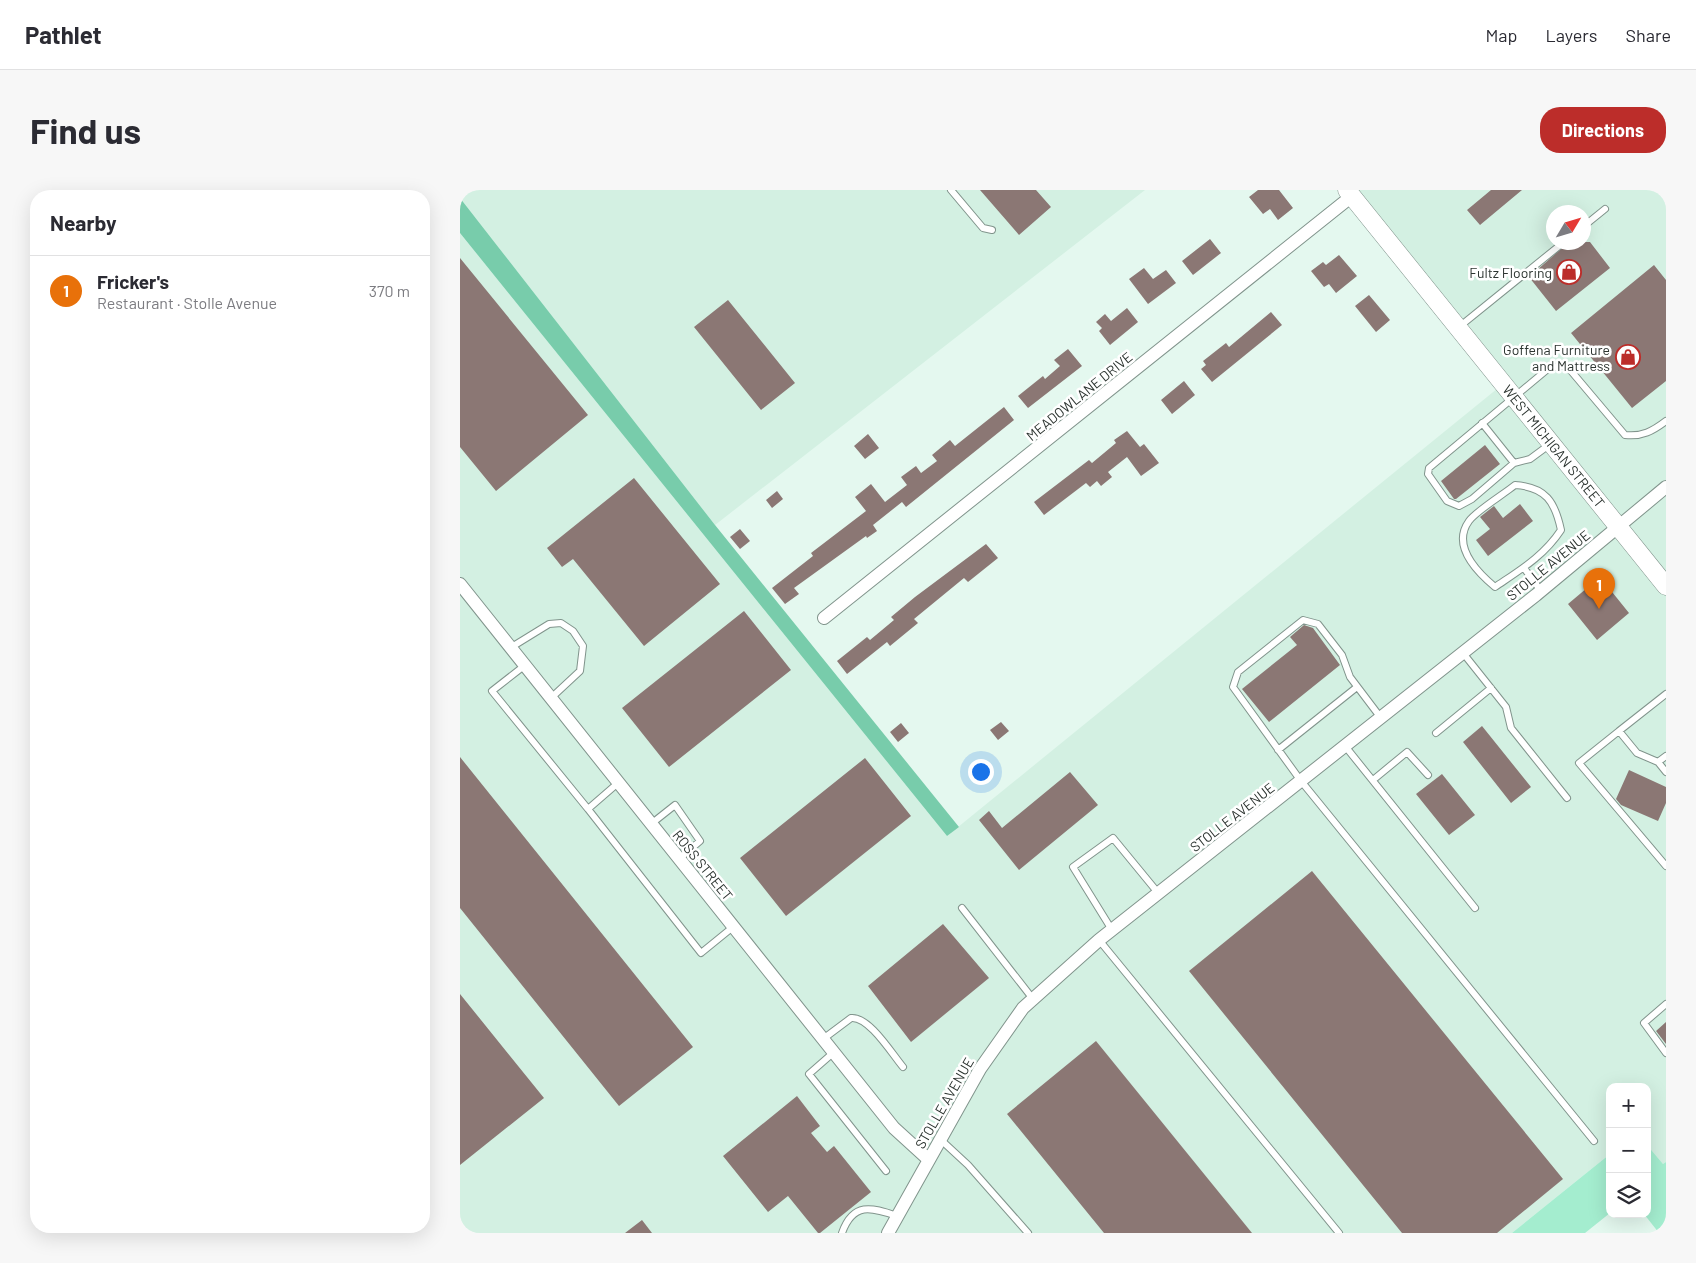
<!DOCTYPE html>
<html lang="en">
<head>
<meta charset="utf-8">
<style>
  :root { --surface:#fff; --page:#f7f7f7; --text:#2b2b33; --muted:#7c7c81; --line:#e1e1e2; --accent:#bc2d2a }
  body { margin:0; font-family:Barlow,sans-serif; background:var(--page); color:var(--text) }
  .controls { position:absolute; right:15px; bottom:15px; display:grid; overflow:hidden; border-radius:10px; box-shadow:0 5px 20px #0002 }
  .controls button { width:45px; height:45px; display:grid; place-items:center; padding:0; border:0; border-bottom:1px solid var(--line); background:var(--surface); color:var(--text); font:25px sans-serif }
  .compass { position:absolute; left:1086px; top:15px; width:45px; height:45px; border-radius:50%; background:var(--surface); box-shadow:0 5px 20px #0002; rotate:52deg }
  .you { position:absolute; left:520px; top:581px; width:18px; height:18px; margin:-12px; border:4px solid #fff; border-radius:50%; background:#1a73e8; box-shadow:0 0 0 8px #1a73e833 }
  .badge { display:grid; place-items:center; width:32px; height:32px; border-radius:50%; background:var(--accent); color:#fff; font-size:16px; font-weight:700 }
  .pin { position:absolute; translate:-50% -41px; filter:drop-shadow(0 1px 2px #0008) }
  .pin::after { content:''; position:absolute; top:26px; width:18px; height:15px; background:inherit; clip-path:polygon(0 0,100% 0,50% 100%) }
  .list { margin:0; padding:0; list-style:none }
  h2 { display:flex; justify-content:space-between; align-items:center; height:65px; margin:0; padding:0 20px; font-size:21px }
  h2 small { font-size:16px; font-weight:400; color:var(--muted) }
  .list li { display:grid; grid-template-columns:32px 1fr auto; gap:15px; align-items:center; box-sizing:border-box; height:70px; padding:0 20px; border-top:1px solid var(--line) }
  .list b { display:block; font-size:19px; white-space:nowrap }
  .list p { margin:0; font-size:16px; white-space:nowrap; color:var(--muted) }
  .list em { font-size:16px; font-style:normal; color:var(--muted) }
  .icon { flex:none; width:28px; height:28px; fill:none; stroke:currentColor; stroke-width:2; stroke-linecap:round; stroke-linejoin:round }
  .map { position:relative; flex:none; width:1206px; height:1043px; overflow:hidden; border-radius:20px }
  header { display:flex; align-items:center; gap:30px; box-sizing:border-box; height:70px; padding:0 25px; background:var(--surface); border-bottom:1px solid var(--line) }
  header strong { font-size:24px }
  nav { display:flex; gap:28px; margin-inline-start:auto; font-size:18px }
  .intro { display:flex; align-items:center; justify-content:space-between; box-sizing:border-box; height:120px; padding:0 30px }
  h1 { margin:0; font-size:35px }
  .button { padding:12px 22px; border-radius:20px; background:var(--accent); color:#fff; font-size:18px; font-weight:700 }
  main { display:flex; gap:30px; padding:0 30px }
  aside { flex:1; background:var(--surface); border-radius:20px; box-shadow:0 5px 20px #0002 }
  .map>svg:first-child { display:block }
</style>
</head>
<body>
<header>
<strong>Pathlet</strong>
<nav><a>Map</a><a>Layers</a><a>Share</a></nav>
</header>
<div class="intro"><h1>Find us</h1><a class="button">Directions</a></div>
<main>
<aside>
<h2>Nearby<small></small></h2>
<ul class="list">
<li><span class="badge" style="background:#e8710a">1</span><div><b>Fricker's</b><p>Restaurant · Stolle Avenue</p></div><em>370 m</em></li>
</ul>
</aside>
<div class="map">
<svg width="1206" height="1043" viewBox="0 0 1206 1043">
  <rect width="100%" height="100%" fill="#e4f8ef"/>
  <!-- built -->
  <path fill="#d3f0e2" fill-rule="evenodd" d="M0 0H685L255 335 0 8Z
    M887 0H1206V972L1203 974 1187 955V897H1150V964L1052 1043H0V43L487 646 1043 194ZM1094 22H1124V52H1094Z"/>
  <!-- green -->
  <path fill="#a4edcf" d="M1187 955 1203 974 1206 972V1043H1199L1184 1024H1187Z
    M1150 964V1023L1125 1043H1052Z"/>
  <!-- forest -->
  <path fill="#78ccab" d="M0 8 255 335 499 637 487 646 0 43Z"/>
  <!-- building -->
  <path fill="#8b7774" d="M520 0H576L591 17 559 45Z
    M798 0H819L833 18 818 30 810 19 803 24 789 7Z
    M1031 0H1062L1020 35 1007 20Z
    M750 49 761 63 733 85 722 71Z
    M1109 52H1130L1150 78 1096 121 1069 87Z
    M879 65 897 86 876 103 869 94 864 97 851 81 863 72 866 75Z
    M0 68 128 225 36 301 0 257Z
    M1194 75 1206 90V191L1172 218 1111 143Z
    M684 78 693 89 706 80 716 93 688 114 669 89Z
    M909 105 930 130 916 142 895 116Z
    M268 110 335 193 301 220 234 137Z
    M667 118 678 132 650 155 639 141 642 138 636 132 645 124 651 131Z
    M811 122 822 135 752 192 741 179 746 175 743 171 766 153 769 157Z
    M608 159 622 176 568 218 558 206 583 186 585 189 600 176 594 170Z
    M724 191 735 205 712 224 701 210Z
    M544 217 554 230 446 317 442 312 413 335 417 341 407 348 406 346 334 398 339 404 325 414 312 398 353 366 351 363 406 321 395 307 411 294 425 312 447 295 441 287 456 276 461 283 477 271 472 265 490 250 495 256Z
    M667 241 680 257 684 254 699 273 681 286 667 267 648 282 652 287 641 296 637 291 630 297 626 293 584 325 574 312 629 270 632 273 656 253 654 250Z
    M408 244 419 258 405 269 394 256Z
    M1025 255 1040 274 996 309H994L981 291Z
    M174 288 260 394 184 456 113 369 102 377 87 358Z
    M317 301 323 309 312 318 306 310Z
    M1060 314 1073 331 1028 366 1016 350 1030 339 1020 327 1034 316 1043 328Z
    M280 339 290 351 280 359 270 347Z
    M526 354 538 368 508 392 504 388 454 429 458 433 430 456 427 452 387 484 377 471 407 447 410 450 434 430 431 427 455 407Z
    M1140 387 1169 423 1137 450 1108 414Z
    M284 421 331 480 209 577 162 518Z
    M844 435 853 438 880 475 809 532 782 499 837 455 830 447Z
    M541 532 549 541 538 550 530 540Z
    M441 533 449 543 438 552 430 542Z
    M1022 536 1071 597 1051 613 1003 552Z
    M0 567 233 857 159 916 0 718Z
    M405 568 451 626 326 726 280 668Z
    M1169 580 1206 597V613L1198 631 1161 615 1156 609Z
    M610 582 638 615 559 680 519 630 529 621 542 638Z
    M982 584 1015 625 989 645 956 604Z
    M852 681 1103 989 1037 1043H942L729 781Z
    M483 734 529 788 451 852 408 796Z
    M0 804 84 908 0 975Z
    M1206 832V854L1196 841Z
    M636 851 792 1043H644L547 924Z
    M337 906 360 936 351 943 367 962 374 956 411 1002 360 1043H358L328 1006 308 1022 263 966Z
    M182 1030 192 1043H165Z"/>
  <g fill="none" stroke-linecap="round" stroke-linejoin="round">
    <defs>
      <path id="lane" d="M491 0 523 38 532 40
        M1124 36 1145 19
        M999 137 1104 52
        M1022 233 1054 273
        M1089 255 1070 269 1054 273 1012 309 999 316 987 311 968 284 969 278 1089 178 1106 175 1165 245C1182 247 1193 241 1206 231
        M1055 295C1086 297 1095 312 1101 340 1084 366 1060 380 1035 397 1017 382 991 356 1009 331 1016 321 1044 304 1055 295Z
        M1064 378 1081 401
        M50 458 89 434 101 433 113 441 123 456 120 481 91 508
        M1003 463 1046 517 1051 538 1107 608
        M64 476 32 501 128 619 158 593
        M1206 504 1159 541 1177 563 1198 572 1206 566
        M921 528 890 487 882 465 858 434 843 430 778 482 773 497 841 591 1134 951
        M1159 541 1119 573 1206 676
        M976 543 1031 498
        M885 556 1015 718
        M818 560 897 497
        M1198 572 1206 582
        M913 590 947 562 968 585
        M128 619 241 763 273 737
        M191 634 215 615 240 651 219 669
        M502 718 573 809
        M652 740 613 677 653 648 699 704
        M639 750 879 1043
        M1206 814 1184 833 1206 863
        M363 849 391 828C409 826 432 864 443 877
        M373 863 349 884 426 981
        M481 950 508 975 568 1043
        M382 1043C393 1012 411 1017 437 1026"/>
      <path id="street" d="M0 394 434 938 468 969
        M364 428 892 6
        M428 1043 520 879 563 818 639 750 1076 405 1206 297"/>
      <path id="secondary" d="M887 0 1206 396"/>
    </defs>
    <!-- lane casing -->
    <use href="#lane" stroke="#81948c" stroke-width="8"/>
    <!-- street casing -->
    <use href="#street" stroke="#81948c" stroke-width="14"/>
    <!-- secondary casing -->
    <use href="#secondary" stroke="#81948c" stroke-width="19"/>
    <!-- lane -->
    <use href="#lane" stroke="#fff" stroke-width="6"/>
    <!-- street -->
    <use href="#street" stroke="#fff" stroke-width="12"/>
    <!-- secondary -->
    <use href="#secondary" stroke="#fff" stroke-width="18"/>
  </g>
  <!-- icons -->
  <defs>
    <symbol id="shop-ring" viewBox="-11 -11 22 22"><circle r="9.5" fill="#fff" stroke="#bc2d2a" stroke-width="1.5"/><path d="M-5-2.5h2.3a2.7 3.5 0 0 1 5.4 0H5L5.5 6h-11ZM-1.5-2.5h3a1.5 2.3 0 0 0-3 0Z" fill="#bc2d2a"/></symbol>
  </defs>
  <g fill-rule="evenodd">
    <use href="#shop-ring" x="1095" y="68" width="28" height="28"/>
    <use href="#shop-ring" x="1154" y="153" width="28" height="28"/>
  </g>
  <g text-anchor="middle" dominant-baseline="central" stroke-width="5" stroke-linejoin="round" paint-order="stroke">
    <!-- poi labels -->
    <g font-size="14" fill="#2c3430" stroke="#fff" text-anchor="end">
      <text x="1092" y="82">Fultz Flooring</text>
      <text x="1150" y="159">Goffena Furniture<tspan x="1150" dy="16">and Mattress</tspan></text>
    </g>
    <!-- street labels -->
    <g font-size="14" fill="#2c3430" stroke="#fff">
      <text transform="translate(619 206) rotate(-39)">MEADOWLANE DRIVE</text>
      <text transform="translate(1094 256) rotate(51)">WEST MICHIGAN STREET</text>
      <text transform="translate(1088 375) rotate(-39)">STOLLE AVENUE</text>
      <text transform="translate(772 627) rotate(-38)">STOLLE AVENUE</text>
      <text transform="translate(243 675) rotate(51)">ROSS STREET</text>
      <text transform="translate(484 913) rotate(-60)">STOLLE AVENUE</text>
    </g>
  </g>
</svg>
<div class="controls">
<button>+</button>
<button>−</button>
<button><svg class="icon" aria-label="layers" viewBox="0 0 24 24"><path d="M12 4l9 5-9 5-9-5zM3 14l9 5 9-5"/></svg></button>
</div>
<svg class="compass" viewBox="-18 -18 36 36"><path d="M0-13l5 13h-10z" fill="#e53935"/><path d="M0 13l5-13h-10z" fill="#7c7c81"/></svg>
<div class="you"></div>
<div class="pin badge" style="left:1139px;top:419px;background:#e8710a">1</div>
</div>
</main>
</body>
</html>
